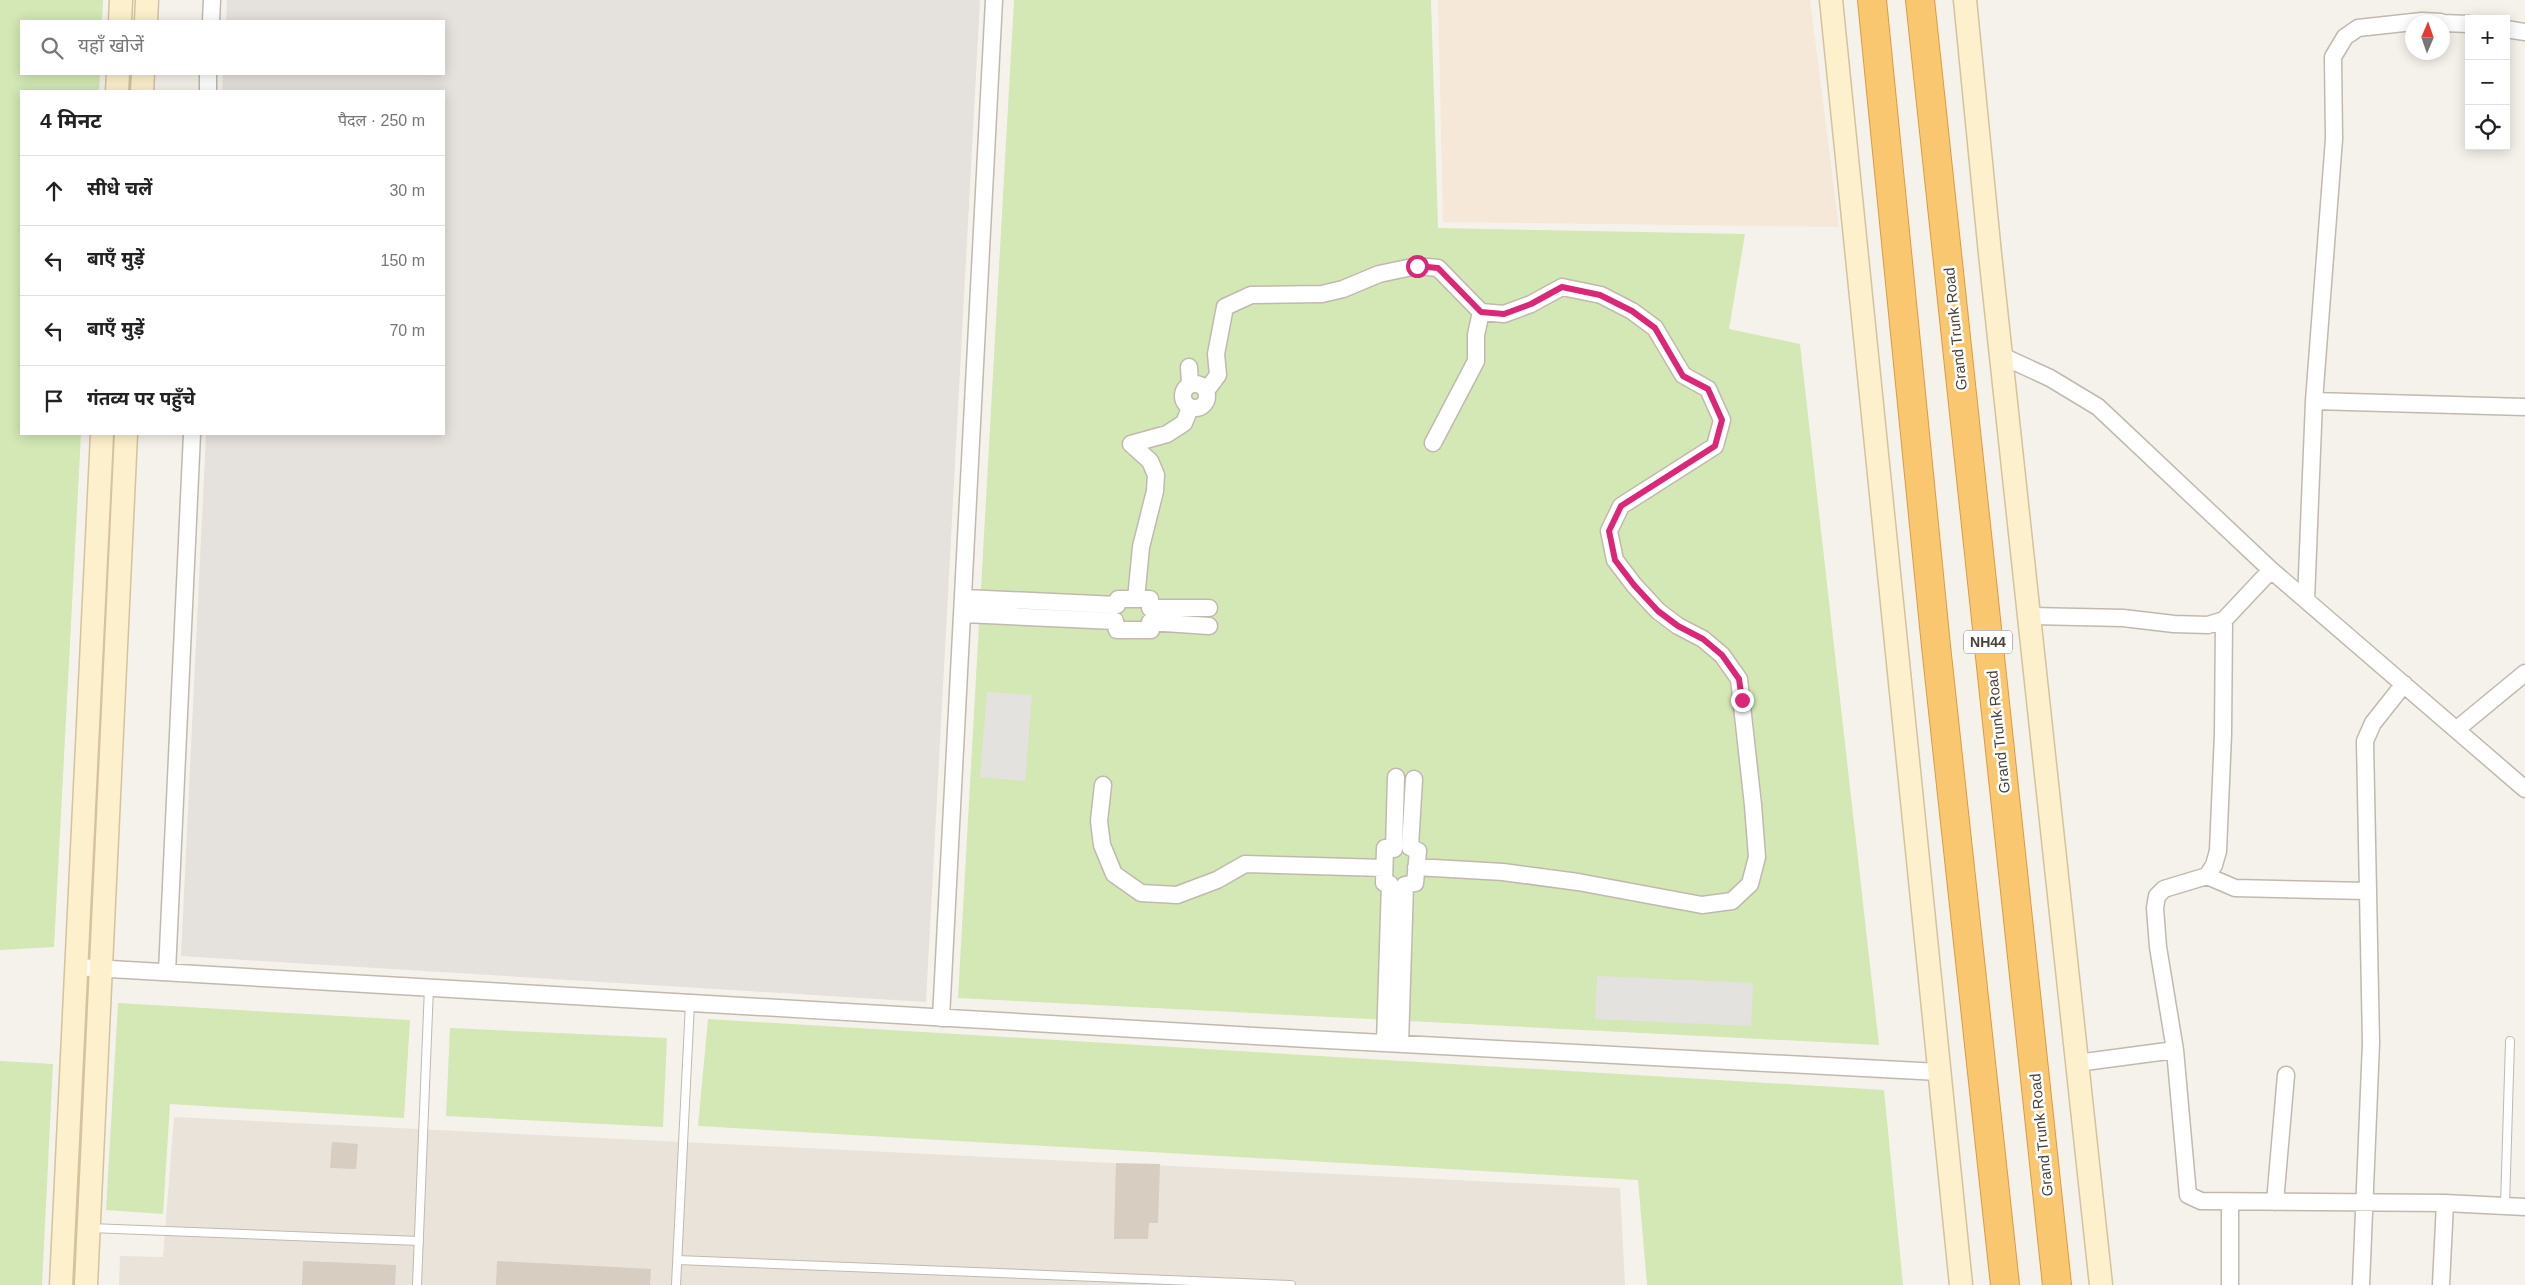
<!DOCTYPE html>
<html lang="hi">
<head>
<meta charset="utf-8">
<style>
  :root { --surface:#fff; --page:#f6f6f6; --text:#222; --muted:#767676; --line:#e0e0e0 }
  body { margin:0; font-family:Helvetica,"Noto Sans Devanagari",sans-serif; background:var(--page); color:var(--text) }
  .controls { position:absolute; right:15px; top:15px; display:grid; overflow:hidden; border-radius:0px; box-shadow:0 2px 12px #0003 }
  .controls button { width:45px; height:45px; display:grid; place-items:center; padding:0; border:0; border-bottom:1px solid var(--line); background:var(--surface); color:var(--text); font:25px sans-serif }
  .compass { position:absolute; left:2405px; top:15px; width:45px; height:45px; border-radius:50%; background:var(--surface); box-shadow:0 2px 12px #0003; rotate:2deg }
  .stop { position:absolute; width:15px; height:15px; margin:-11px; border:4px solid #db2777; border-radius:50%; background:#fff }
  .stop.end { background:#db2777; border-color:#fff; box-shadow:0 1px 5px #0008 }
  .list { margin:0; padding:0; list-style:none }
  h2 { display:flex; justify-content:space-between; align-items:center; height:65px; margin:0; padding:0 20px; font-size:21px }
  h2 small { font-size:16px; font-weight:400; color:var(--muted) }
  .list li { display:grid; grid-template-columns:32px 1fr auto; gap:15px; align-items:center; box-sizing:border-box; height:70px; padding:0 20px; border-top:1px solid var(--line) }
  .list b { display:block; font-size:19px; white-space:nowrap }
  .list em { font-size:16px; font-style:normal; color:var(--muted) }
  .icon { flex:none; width:28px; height:28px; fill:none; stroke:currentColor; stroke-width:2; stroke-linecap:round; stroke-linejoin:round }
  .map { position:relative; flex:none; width:2525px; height:1285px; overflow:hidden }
  .search { position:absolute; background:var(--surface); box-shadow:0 2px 12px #0003; left:20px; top:20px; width:425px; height:55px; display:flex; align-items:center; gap:12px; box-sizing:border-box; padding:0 18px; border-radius:0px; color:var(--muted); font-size:19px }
  .panel { position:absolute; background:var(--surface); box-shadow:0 2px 12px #0003; left:20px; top:90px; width:425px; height:345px; border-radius:0px }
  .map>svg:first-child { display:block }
</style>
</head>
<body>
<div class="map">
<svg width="2525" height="1285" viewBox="0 0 2525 1285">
  <rect width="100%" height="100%" fill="#f5f2eb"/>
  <!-- residential -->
  <path fill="#e9e3d9" d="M174 1117 1620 1188 1625 1285H119L120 1256 163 1257Z"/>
  <!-- commercial -->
  <path fill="#f6e8d8" d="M1438 0H1810L1839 227 1443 222Z"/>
  <!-- industrial -->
  <path fill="#e5e1dc" d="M227 0H980L926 1002 181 956 206 434H444V91H222L223 74H444V21H226Z"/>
  <!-- green -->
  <path fill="#d3e8b5" d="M0 0H103L102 21H21V74H100L99 91H21V434H81L54 947 0 950Z
    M1014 0H1431L1438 228 1745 234 1729 329 1800 344 1879 1045 958 998Z
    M118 1003 410 1020 404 1118 170 1104 163 1214 106 1210Z
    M708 1019 1884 1090 1903 1285H1647L1638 1180 698 1126Z
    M450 1028 667 1038 663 1127 446 1116Z
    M0 1061 53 1064 42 1285H0Z"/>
  <!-- parking -->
  <path fill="#e4e2df" d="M987 692 1032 695 1025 781 980 777Z
    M1597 976 1753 983 1751 1026 1595 1019Z"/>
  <!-- building -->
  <path fill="#d7cdc1" d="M332 1142 358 1144 356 1169 330 1168Z
    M1116 1163 1160 1164 1158 1223H1149L1148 1239H1114Z
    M303 1261 396 1265 395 1285H302Z
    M497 1261 651 1269 650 1285H496Z"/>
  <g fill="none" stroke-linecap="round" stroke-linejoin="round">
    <defs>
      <path id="lane" d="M2505 1206 2510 1041
        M90 1228 419 1241
        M678 1260 1291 1285
        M417 1285 429 987
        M676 1285 690 1003"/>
      <path id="street" d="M211 21 212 0
        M2442 23 2469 24
        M2506 29 2525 32
        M208 91V74
        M2000 355 2050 378 2098 407 2271 570 2525 789
        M1189 367 1190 384
        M1183 396a12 12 0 1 1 24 0a12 12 0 1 1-24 0Z
        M1204 387H1209L1218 375 1216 354 1225 307 1251 295 1322 294 1343 289 1379 274 1417 266 1438 268 1481 312
        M2314 401 2525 407
        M965 598 1117 605 1118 599H1150V608H1209
        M1136 599 1141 547 1155 491 1156 475 1150 461 1131 444 1167 434 1184 423 1190 408
        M2306 600 2314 401 2334 139 2333 57 2345 37 2358 28 2422 21 2441 22
        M964 614 1115 621 1117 630H1151L1150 622 1209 626
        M2029 616 2123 618 2174 624 2208 625 2224 620 2271 570
        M2224 620 2223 734 2218 851 2214 865 2207 876 2164 889 2157 896 2155 908 2158 947 2175 1050 2188 1195 2201 1201 2445 1203 2525 1207
        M2457 729 2525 673
        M1103 785 1099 821 1102 845 1114 874 1141 893 1177 895 1217 880 1245 864 1384 868
        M1416 867 1503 872 1578 882 1702 905 1732 901 1750 884 1757 857 1753 805 1739 679 1722 655 1703 639 1678 626 1658 611 1634 585 1615 560 1609 531 1621 506 1715 446 1722 420 1708 389 1683 375 1655 328 1632 311 1601 295 1562 287 1531 304 1504 314 1481 312 1476 335V361L1433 443
        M2207 876 2235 888 2367 891
        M76 967 1308 1039 1939 1072
        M167 972 192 434
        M941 1018 994 0
        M1385 1043 1390 884 1384 883 1385 848 1394 849 1396 777
        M1400 1044 1405 885 1415 883 1418 851 1410 847 1414 779
        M2077 1063 2175 1050
        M2230 1202V1285
        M2275 1202 2286 1075
        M2361 1285 2371 1043 2365 741 2373 723 2404 684
        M2441 1285 2445 1203"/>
      <path id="secondary" d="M1831 0 1961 1285
        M1965 0 1990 254 2101 1285
        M120 21 121 0
        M146 21 147 0
        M117 91 118 74
        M142 91 143 74
        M61 1285 102 434
        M86 1285 126 434"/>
      <path id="highway" d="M1872 0 1936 646 2005 1285
        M1920 0 2057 1285"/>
    </defs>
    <!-- lane casing -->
    <use href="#lane" stroke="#c1b9ae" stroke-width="10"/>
    <!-- street casing -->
    <use href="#street" stroke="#c1b9ae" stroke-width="19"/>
    <!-- secondary casing -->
    <use href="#secondary" stroke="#d4c39c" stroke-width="25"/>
    <!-- highway casing -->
    <use href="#highway" stroke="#da9b40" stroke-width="30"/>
    <!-- lane -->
    <use href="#lane" stroke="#fff" stroke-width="8"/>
    <!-- street -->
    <use href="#street" stroke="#fff" stroke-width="16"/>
    <!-- secondary -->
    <use href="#secondary" stroke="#fdf0cd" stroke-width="22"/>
    <!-- highway -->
    <use href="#highway" stroke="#fac771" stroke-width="28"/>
  </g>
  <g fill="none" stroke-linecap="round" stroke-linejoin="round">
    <!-- route -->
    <path stroke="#db2777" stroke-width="6" d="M1417 266 1438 268 1481 312 1504 314 1531 304 1562 287 1600 295 1632 311 1655 328 1683 376 1708 389 1722 420 1715 446 1621 506 1609 531 1615 560 1634 585 1658 611 1678 626 1703 639 1722 655 1739 679 1742 700"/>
  </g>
  <g text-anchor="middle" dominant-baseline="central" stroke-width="5" stroke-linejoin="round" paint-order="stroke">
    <!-- shield labels -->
    <rect fill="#fff" stroke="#807b74" stroke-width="1" x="1964" y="630.5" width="48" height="23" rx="4"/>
    <g font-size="14" font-weight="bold" fill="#494239">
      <text x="1988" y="642">NH44</text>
    </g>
    <!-- street labels -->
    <g font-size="15" fill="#494239" stroke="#fff">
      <text transform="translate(1955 329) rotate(-96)">Grand Trunk Road</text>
      <text transform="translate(1998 732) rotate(-96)">Grand Trunk Road</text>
      <text transform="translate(2041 1135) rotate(-96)">Grand Trunk Road</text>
    </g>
  </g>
</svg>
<div class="controls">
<button>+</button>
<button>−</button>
<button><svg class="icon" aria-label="locate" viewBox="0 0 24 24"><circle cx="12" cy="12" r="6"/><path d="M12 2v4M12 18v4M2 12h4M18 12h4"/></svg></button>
</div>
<svg class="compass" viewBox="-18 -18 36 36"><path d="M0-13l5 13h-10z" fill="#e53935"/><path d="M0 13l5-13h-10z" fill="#767676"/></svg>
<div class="stop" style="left:1417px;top:266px"></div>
<div class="stop end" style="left:1742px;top:700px"></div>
<div class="search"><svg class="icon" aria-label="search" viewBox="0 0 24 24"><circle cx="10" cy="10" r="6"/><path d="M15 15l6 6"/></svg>यहाँ खोजें</div>
<section class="panel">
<h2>4 मिनट<small>पैदल · 250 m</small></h2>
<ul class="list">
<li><svg class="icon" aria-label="ahead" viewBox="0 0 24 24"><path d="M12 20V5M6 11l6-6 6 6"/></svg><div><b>सीधे चलें</b></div><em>30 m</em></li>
<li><svg class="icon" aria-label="left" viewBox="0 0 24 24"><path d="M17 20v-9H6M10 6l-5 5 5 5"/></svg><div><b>बाएँ मुड़ें</b></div><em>150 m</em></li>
<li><svg class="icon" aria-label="left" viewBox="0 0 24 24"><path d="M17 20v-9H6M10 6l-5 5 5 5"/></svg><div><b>बाएँ मुड़ें</b></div><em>70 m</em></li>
<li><svg class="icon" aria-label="arrive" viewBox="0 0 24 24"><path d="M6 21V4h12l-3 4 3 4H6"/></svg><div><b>गंतव्य पर पहुँचे</b></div></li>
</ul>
</section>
</div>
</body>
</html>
